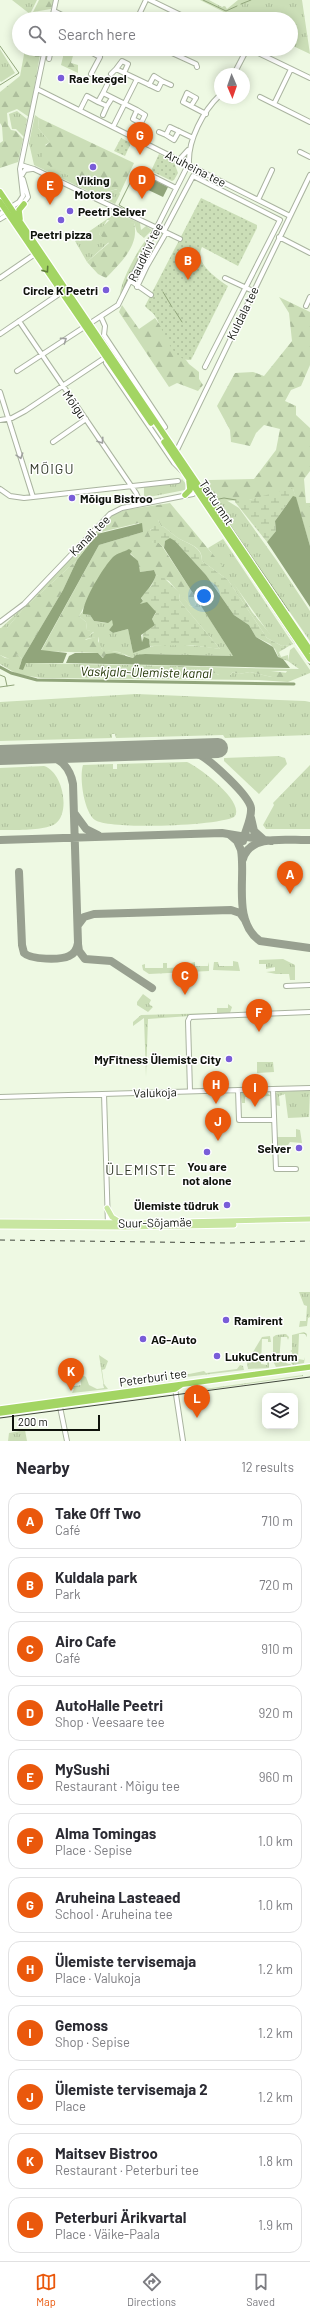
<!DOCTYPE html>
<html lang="en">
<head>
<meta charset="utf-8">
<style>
  :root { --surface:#fff; --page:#f2f2f3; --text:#2b2b33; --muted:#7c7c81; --line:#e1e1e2; --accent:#ea580c }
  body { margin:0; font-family:Barlow,sans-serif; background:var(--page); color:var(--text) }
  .controls { position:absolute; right:12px; bottom:12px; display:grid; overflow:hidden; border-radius:8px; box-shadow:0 2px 10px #0003 }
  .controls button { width:36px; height:36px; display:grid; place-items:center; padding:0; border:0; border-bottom:1px solid var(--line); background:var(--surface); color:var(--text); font:20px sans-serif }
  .compass { position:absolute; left:214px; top:68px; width:36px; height:36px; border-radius:50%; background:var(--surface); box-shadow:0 2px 10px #0003; rotate:178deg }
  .scale { position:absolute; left:12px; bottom:10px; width:88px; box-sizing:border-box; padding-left:4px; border:2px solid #0f130c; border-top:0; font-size:11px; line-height:14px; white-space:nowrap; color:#0f130c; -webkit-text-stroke:3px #fff; paint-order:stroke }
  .you { position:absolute; left:204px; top:596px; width:14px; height:14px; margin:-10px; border:3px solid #fff; border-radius:50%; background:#1a73e8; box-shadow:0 0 0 6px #1a73e833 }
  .badge { display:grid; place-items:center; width:26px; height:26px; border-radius:50%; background:var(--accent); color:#fff; font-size:13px; font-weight:700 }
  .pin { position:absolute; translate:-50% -33px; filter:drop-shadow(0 1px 2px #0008) }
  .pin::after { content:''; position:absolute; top:21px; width:14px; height:12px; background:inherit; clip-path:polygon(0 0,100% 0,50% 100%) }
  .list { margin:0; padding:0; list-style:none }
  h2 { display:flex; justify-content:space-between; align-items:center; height:52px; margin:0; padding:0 16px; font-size:17px }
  h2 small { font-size:13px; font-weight:400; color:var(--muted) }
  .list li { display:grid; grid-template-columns:26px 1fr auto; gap:12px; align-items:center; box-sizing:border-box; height:56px; margin:0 8px 8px; padding:0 8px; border:1px solid var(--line); border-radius:12px }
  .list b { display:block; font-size:15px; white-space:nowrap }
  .list p { margin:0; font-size:13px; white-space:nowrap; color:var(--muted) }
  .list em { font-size:13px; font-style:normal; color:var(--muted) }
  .icon { flex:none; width:22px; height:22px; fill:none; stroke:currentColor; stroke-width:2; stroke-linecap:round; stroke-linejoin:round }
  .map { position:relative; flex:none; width:310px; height:1441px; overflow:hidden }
  .search { position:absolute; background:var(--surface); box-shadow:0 2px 10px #0003; left:12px; right:12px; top:12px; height:44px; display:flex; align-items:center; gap:10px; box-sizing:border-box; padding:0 14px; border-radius:22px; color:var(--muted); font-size:15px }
  .sheet { height:820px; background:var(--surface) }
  nav { display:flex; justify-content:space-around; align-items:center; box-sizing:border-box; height:56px; border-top:1px solid var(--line); background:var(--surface); font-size:11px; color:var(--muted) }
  nav a { display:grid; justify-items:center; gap:2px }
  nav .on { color:var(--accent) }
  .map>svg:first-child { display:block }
</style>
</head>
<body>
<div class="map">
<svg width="310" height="1441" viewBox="0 0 310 1441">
  <defs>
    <pattern id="grass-tufts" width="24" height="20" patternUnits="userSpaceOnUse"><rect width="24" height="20" fill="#cbdeb7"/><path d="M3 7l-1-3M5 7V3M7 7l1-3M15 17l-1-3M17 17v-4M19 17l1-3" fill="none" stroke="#adbe9c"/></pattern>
    <pattern id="forest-firs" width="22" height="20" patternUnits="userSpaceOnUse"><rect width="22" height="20" fill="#cbdeb7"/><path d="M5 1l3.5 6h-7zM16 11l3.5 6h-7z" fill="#adbe9c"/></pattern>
    <pattern id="wetland-marsh" width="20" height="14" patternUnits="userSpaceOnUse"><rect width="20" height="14" fill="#cbdeb7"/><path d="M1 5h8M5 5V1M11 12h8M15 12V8" fill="none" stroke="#adbe9c"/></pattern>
    <pattern id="park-dots" width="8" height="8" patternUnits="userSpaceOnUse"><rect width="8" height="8" fill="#cbdeb7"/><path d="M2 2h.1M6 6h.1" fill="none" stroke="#adbe9c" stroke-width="1.8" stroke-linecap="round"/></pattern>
  </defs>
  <rect width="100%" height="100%" fill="#eef9e3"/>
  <!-- grass -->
  <path fill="url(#grass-tufts)" d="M12 0H37L30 14Z
    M200 0H209L222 7 225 6 227 9 238 0H302L310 54 291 45V19H238Z
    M0 49 15 73 1 82 0 81Z
    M17 111 27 119 24 137 16 129H12L9 114Z
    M35 115 39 118 38 128 50 142 45 145 110 191 118 189 120 194 115 204 34 165 29 143Z
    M116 213 140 223 141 230 146 226 152 230 144 238 137 232 134 223 107 220 99 234 109 242 87 262 75 241Z
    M153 232 121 295H120C120 281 142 241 153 232Z
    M182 479 186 484 185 490 144 498V487L179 482Z
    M209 480 210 490 239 508 277 561 310 611V641L202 486Z
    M207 511 296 642 295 644Z
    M108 518 101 532 89 543 77 560 23 609 7 628H1L32 599Z
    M223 539 293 644 289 646V644L271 636 208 548Z
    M180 593 190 606 194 607 198 601 233 656 145 654 133 658 119 652 103 650 99 645V637L85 639 94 632 87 630 86 622 79 616 83 611V614L90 615 94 621 105 623 112 620 114 625 109 630 113 633 128 629 133 653C158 640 191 645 220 649L179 600Z
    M294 647 310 670V673L288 682 258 680 41 678 17 674 0 664V655L5 658 14 659 17 654 22 659 20 665 23 668 26 663H30L177 666 178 670 212 672 219 675H230L233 672 239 674 250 672 272 677H283L287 671H254L246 668 299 669 288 661 290 650Z
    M136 694 305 701 310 702V735L225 738 223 735 116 738 115 734H112V738L0 741V702Z
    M278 756 285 758 287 764 259 794 224 761V758Z
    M187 762C199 767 247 803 234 817 217 826 110 830 95 820 84 812 79 777 83 765L113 764V769H117V764Z
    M310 765V829H266L263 825 274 805 273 803Z
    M44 766C63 772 71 813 55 824 44 831 13 830 0 830V768Z
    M283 959 295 965V980H290L289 974H276L277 970 276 974 266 972 275 971V967L266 969V964H259V960Z
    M233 961 238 962 240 971 213 970 214 962H218L219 966H233Z
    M195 962V966H208L209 962V971L149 974 143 970 142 965 145 964V968H163V963H167V968L191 967V963Z
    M143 994 151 1000 149 1004 153 1007 148 1012 137 1005V1002Z
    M228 1004 232 1007 230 1013 148 1019 146 1077 144 1018 133 1026V1022L141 1015 217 1013V1008H228Z
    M257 1062H273L274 1072 257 1073Z
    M310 1090 309 1117 288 1118 285 1094 279 1096 280 1106 275 1105V1094L277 1092Z
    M240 1092H266L271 1096 245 1097V1103H242Z
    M296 1129 300 1130 302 1143 290 1142 288 1145 278 1146 277 1137H296Z
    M299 1292H310V1317L308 1318 307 1326 299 1327 300 1321H306L307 1306 304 1305Z
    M304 1332 307 1334V1337L305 1334H299L298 1359 304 1360 305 1357 304 1363 293 1365 291 1363 292 1352 290 1351 292 1350V1335Z
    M286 1334 289 1337 288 1340 287 1337H281L279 1362 286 1361V1363L292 1365 276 1367 273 1361V1337L276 1335Z
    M270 1336 271 1342H268V1339H262L261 1364 267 1365V1362H269V1368L248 1369 247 1362 262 1337Z
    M99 1355 108 1361 105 1369 102 1370 104 1384 108 1389 72 1393 74 1389 70 1390 69 1387 81 1385 80 1377 82 1375 86 1377 89 1385 97 1389 104 1388Z
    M240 1365 243 1366 244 1370 178 1378 179 1376 204 1371 206 1373 237 1369Z
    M303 1376 206 1390 204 1389 303 1375Z
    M25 1430 27 1441H8L9 1433Z"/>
  <!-- forest -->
  <path fill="url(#forest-firs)" d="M39 0H54L51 9 33 12Z
    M25 49H41L29 117 17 109 7 113 8 125 11 130 16 131 23 139 18 162 0 168V143L3 141 2 126 0 123V92L20 76Z
    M65 49 74 52 71 63 78 65V73L61 65Z
    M39 118 134 163 120 193 117 189 110 191 107 195 103 194 46 164 42 157V149L50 142 38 128Z
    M114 216 134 223C140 246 120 263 106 278L98 274 87 262 109 243 99 234 102 227Z
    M279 297 310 312V365L301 386 291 390 285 401 296 406V415L310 428V471L304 479 306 503H310V546L293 489 249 500 218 501 210 490 209 480 254 479 276 450 280 429 264 425 256 433 250 446 231 442 230 430 217 406 235 373 253 372 264 376 292 341 289 313Z
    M122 305 139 329 155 318 189 364 199 372V379L203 385 198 391 177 383 169 387 119 312Z
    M170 503 225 569 252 612 271 635 290 643 289 645 282 646 267 638 228 580 202 561C203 544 184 544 174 535 169 532 167 528 161 526L158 520 153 519V528L150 530 153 543H159L162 546 198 601 194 607 190 606 169 581 156 575 154 570 140 572 134 557 127 550 106 566 79 616 86 622 87 630 94 631 85 640 99 636 98 641 102 649 122 653 127 657 115 653 104 658 98 653 41 651 99 545 143 532 139 523 101 532 108 518 113 515 125 510Z
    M77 560 63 590 22 659 17 654 14 661 0 655V628H7L23 609Z
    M177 666 246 668 288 673 283 677H272L250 672 239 674 233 672 230 675H219L212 672 178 670Z"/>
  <!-- wetland -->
  <path fill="url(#wetland-marsh)" d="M291 488 293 489 296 497 287 504 275 521 276 531 267 542 235 502 236 499 249 500Z
    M157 518 161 526C167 528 169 532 174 535 184 544 202 544 202 561L228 580 267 638 282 646 289 645V646L279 652 281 657 288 655V661L279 658 275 649 270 644 256 637 249 625 234 615 206 575 175 541H165L164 548 159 543H153L148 532 153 528V519Z
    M156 575 163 577 180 593 179 600 220 649 190 645 150 646V643L144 638 142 642 143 632 155 625 152 619 156 613 140 604 143 601 141 597 152 585Z"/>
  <!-- park -->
  <path fill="url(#park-dots)" d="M121 138 131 143 125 156 114 151Z
    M159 154 174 162 178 173 174 180 172 181 151 171Z
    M201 198 257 225V228L238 266 202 247C194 263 216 278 228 286L191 360C171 361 164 330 155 316 152 311 149 311 145 306Z"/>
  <!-- water -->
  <path fill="#91a57b" d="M147 176 168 187 163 197 142 187Z
    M293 496 296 497 310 546V607L267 542 276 531 275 521Z
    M142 523 143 532 99 545 41 650 67 653 63 663H26L23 670 19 669 22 659 63 590 77 560 97 534Z
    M170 538 175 541 206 575 234 615 249 625 256 637 273 647 278 657 283 659 290 668 66 663 69 656 75 653H98L103 658 106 654 115 653 133 658 136 655 145 654 233 656 164 548 165 541Z
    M129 549 132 551 130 554 138 561 140 572 154 570 156 575C153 585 146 591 141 598L143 601 140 604 147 602 156 612 152 619 155 625 141 635 142 642 144 637 149 639 150 647 133 653 128 629 113 633 109 630 113 625 112 620 108 623 94 621 90 615 83 614C82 602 104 566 113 557 117 553 124 552 129 549Z"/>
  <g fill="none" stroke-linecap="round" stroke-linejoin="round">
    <!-- stream -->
    <path stroke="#91a57b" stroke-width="1" d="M203 0 226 11 237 6
      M241 4 251 0
      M0 46 19 73 0 85
      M126 209 119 205 131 181 142 186
      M123 290 130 272
      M163 292 172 307
      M118 300 120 297
      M175 311 182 322
      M208 493 289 611
      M214 500 224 498 236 500
      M213 520 295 643
      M297 645 310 665
      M0 675 5 677 7 686
      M0 687 14 685"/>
    <!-- canal -->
    <path stroke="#91a57b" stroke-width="3" d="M0 667 11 673 37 680 294 684"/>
    <!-- taxiway -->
    <path stroke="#98a090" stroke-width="8" d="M179 749C186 750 193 752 200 755 211 761 249 795 251 808 252 819 245 830 243 841
      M75 814 86 829 98 835
      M251 818 254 831 263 839
      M230 835 237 841 241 850C246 878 232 921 260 941L310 948
      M0 840 222 833 271 841
      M243 859C250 833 289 841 310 840
      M19 872 22 945 24 953C31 960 61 960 69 956 74 954 77 949 78 943L73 784C70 766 58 756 41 754
      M78 925 84 917 94 914 231 910 240 913 245 920
      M78 944 79 951 85 959 111 961 152 988"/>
    <!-- runway -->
    <path stroke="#98a090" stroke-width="20" d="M0 755 218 748"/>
    <defs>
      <path id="minor" d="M150 0 189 19
        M54 11 70 19
        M52 19 56 0
        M137 19 146 0
        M85 49 100 57 91 74
        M172 49V53L196 64 197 67
        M250 49 310 78
        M49 59 51 49
        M124 73 128 64 122 61 116 69 158 89 162 81 154 76 149 85
        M111 74 116 69
        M234 74 247 49
        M162 81 171 85
        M37 89 290 216
        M103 93 107 85
        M260 97 310 122
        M112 98 107 106 98 102 103 93 137 110 133 119 141 123 145 115 137 110
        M274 104 291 69
        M191 106 196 98 187 93 183 102 206 114
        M80 110 87 96 98 102
        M103 115 107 106
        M113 127 137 79
        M179 131 174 140 166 135 170 127 193 138
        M159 132 166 135
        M300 152 310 157
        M179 160 188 150
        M21 165 34 169 180 239
        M142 171 176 188
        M22 175 25 170 32 169
        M258 200 272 170
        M22 205 28 197 23 179
        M0 214 19 202 23 196 20 169 45 49
        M0 219 10 213
        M164 231 193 176 280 220 205 367
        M279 237 310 253
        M140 262 147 266 166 233
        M0 278 35 254
        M225 278 253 291
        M131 281 151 295
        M137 287 147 266
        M306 306 310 297
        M101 317 105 326 104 335 165 427
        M19 321 136 493 141 504
        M0 334 62 292
        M106 357V363L174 463 182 471
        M17 371 118 305 189 163C188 140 203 111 220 95
        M0 392 33 497
        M0 420 12 418 25 411 106 357
        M53 442 86 419
        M176 452 310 175
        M0 489 10 496 24 498 178 481
        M0 622 24 604 110 514 122 508 193 494 199 490
        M286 986 310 985
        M273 1089 276 1169H296
        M238 1090 239 1120H274
        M190 1091 188 1021 190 1017 310 1012
        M104 1094 108 1226
        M0 1097 310 1088
        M175 1388 183 1441
        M59 1402 67 1441"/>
      <path id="major" d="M107 1208 112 1217 120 1222
        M0 1222 139 1223 310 1219
        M0 1226 124 1227 234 1225"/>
      <path id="highway" d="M0 192 310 650
        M0 202 151 423
        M20 219 19 210 24 204
        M164 442 310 659
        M185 495 190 490 189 481
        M0 1409 310 1367
        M0 1413 175 1389 181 1385"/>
    </defs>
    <!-- minor casing -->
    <use href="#minor" stroke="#aab4a0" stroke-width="6"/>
    <!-- major casing -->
    <use href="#major" stroke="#fff" stroke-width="7"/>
    <!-- highway casing -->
    <use href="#highway" stroke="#fff" stroke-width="8"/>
    <!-- minor -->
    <use href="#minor" stroke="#fff" stroke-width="4"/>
    <!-- major -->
    <use href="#major" stroke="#c8e6a1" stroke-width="5"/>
    <!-- highway -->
    <use href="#highway" stroke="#a3d563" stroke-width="5.5"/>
    <!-- tram -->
    <path stroke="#41473c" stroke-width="1" d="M0 1418 310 1377"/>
    <!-- rail -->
    <path stroke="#41473c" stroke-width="1" stroke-dasharray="5 5" stroke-linecap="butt" d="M0 1240 229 1243 310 1241"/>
  </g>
  <!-- one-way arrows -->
  <defs><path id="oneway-chevron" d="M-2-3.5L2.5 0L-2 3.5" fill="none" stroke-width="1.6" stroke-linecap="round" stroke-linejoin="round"/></defs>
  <use stroke="#607e3c" href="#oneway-chevron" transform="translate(46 270) rotate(55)"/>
  <g stroke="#9fa19e">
    <use href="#oneway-chevron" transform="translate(64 340) rotate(-34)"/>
    <use href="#oneway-chevron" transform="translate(101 441) rotate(56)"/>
    <use href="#oneway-chevron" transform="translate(20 456) rotate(72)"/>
  </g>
  <!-- markers -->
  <g fill="#795dd8" stroke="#fff" stroke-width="1.5">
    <circle cx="61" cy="78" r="4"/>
    <circle cx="93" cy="167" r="4"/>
    <circle cx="70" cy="211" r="4"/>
    <circle cx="61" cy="220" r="4"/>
    <circle cx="106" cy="290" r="4"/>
    <circle cx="72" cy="498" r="4"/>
    <circle cx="229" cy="1059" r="4"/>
    <circle cx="299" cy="1148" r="4"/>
    <circle cx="207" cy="1152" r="4"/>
    <circle cx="227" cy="1205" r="4"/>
    <circle cx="226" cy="1320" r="4"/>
    <circle cx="143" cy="1339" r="4"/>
    <circle cx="217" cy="1356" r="4"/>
  </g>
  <g text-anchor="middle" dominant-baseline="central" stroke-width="3" stroke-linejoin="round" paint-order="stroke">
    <!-- poi labels -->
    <g font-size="12" font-weight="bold" fill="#0f130c" stroke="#fff" text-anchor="start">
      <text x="69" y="78">Rae keegel</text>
      <text x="93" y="180" text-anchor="middle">Viking<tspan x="93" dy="14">Motors</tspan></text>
      <text x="78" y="211">Peetri Selver</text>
      <text x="61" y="234" text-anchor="middle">Peetri pizza</text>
      <text x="98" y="290" text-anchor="end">Circle K Peetri</text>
      <text x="80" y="498">Mõigu Bistroo</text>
      <text x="221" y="1059" text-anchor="end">MyFitness Ülemiste City</text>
      <text x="291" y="1148" text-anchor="end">Selver</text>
      <text x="207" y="1166" text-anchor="middle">You are<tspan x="207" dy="14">not alone</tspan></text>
      <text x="219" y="1205" text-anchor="end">Ülemiste tüdruk</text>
      <text x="234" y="1320">Ramirent</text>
      <text x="151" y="1339">AG-Auto</text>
      <text x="225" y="1356">LukuCentrum</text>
    </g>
    <!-- street labels -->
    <g font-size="12" fill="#0f130c" stroke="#fff">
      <text transform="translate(196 168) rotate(27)">Aruheina tee</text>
      <text transform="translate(145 252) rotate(-64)">Raudkivi tee</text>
      <text transform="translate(242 313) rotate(-64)">Kuldala tee</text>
      <text transform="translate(75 404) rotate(55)">Mõigu</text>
      <text transform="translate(217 502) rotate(56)">Tartu mnt</text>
      <text transform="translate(89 535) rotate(-45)">Kanali tee</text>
      <text transform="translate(155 1092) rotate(-2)">Valukoja</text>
      <text transform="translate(155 1222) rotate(-1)">Suur-Sõjamäe</text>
      <text transform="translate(153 1377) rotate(-8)">Peterburi tee</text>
    </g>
    <!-- water labels -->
    <g font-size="13" font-style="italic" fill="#233606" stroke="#fff">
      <text transform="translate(146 672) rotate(1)">Vaskjala-Ülemiste kanal</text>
    </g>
    <!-- quarter labels -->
    <g font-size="14" letter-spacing="1" fill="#333b2a" stroke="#fff">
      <text x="52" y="468">MÕIGU</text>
      <text x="141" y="1169">ÜLEMISTE</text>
    </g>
  </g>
</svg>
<div class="controls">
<button><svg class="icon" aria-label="layers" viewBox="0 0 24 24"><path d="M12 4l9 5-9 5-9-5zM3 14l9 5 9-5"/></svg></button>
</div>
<svg class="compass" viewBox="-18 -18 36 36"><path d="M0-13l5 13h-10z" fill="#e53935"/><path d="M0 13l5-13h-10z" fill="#7c7c81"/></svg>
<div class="scale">200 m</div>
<div class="you"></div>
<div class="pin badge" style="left:290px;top:894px">A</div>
<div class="pin badge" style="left:188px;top:280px">B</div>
<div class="pin badge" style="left:185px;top:995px">C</div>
<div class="pin badge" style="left:142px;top:199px">D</div>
<div class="pin badge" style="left:50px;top:205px">E</div>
<div class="pin badge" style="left:259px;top:1032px">F</div>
<div class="pin badge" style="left:140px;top:155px">G</div>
<div class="pin badge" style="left:216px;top:1104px">H</div>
<div class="pin badge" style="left:255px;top:1107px">I</div>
<div class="pin badge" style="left:218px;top:1141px">J</div>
<div class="pin badge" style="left:71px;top:1391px">K</div>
<div class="pin badge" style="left:197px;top:1418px">L</div>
<div class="search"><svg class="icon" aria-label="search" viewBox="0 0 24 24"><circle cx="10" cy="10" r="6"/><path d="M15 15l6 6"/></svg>Search here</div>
</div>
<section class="sheet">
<h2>Nearby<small>12 results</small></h2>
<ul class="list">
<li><span class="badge">A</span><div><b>Take Off Two</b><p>Café</p></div><em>710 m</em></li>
<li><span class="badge">B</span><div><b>Kuldala park</b><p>Park</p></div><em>720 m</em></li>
<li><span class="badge">C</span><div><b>Airo Cafe</b><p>Café</p></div><em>910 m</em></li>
<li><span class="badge">D</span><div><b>AutoHalle Peetri</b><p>Shop · Veesaare tee</p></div><em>920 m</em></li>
<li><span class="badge">E</span><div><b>MySushi</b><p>Restaurant · Mõigu tee</p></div><em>960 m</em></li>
<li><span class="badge">F</span><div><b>Alma Tomingas</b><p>Place · Sepise</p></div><em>1.0 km</em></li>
<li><span class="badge">G</span><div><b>Aruheina Lasteaed</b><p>School · Aruheina tee</p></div><em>1.0 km</em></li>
<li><span class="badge">H</span><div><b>Ülemiste tervisemaja</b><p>Place · Valukoja</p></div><em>1.2 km</em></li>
<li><span class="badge">I</span><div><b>Gemoss</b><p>Shop · Sepise</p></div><em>1.2 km</em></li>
<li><span class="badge">J</span><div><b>Ülemiste tervisemaja 2</b><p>Place</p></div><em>1.2 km</em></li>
<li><span class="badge">K</span><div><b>Maitsev Bistroo</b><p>Restaurant · Peterburi tee</p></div><em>1.8 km</em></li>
<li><span class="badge">L</span><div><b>Peterburi Ärikvartal</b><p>Place · Väike-Paala</p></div><em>1.9 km</em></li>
</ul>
</section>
<nav>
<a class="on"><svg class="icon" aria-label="map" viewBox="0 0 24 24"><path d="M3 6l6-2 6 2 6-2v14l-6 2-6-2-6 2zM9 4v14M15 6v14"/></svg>Map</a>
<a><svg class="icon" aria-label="directions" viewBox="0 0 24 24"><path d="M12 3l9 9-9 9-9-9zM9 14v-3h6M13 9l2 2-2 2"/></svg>Directions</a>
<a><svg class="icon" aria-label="saved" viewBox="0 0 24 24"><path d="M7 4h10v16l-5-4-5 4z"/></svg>Saved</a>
</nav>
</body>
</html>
